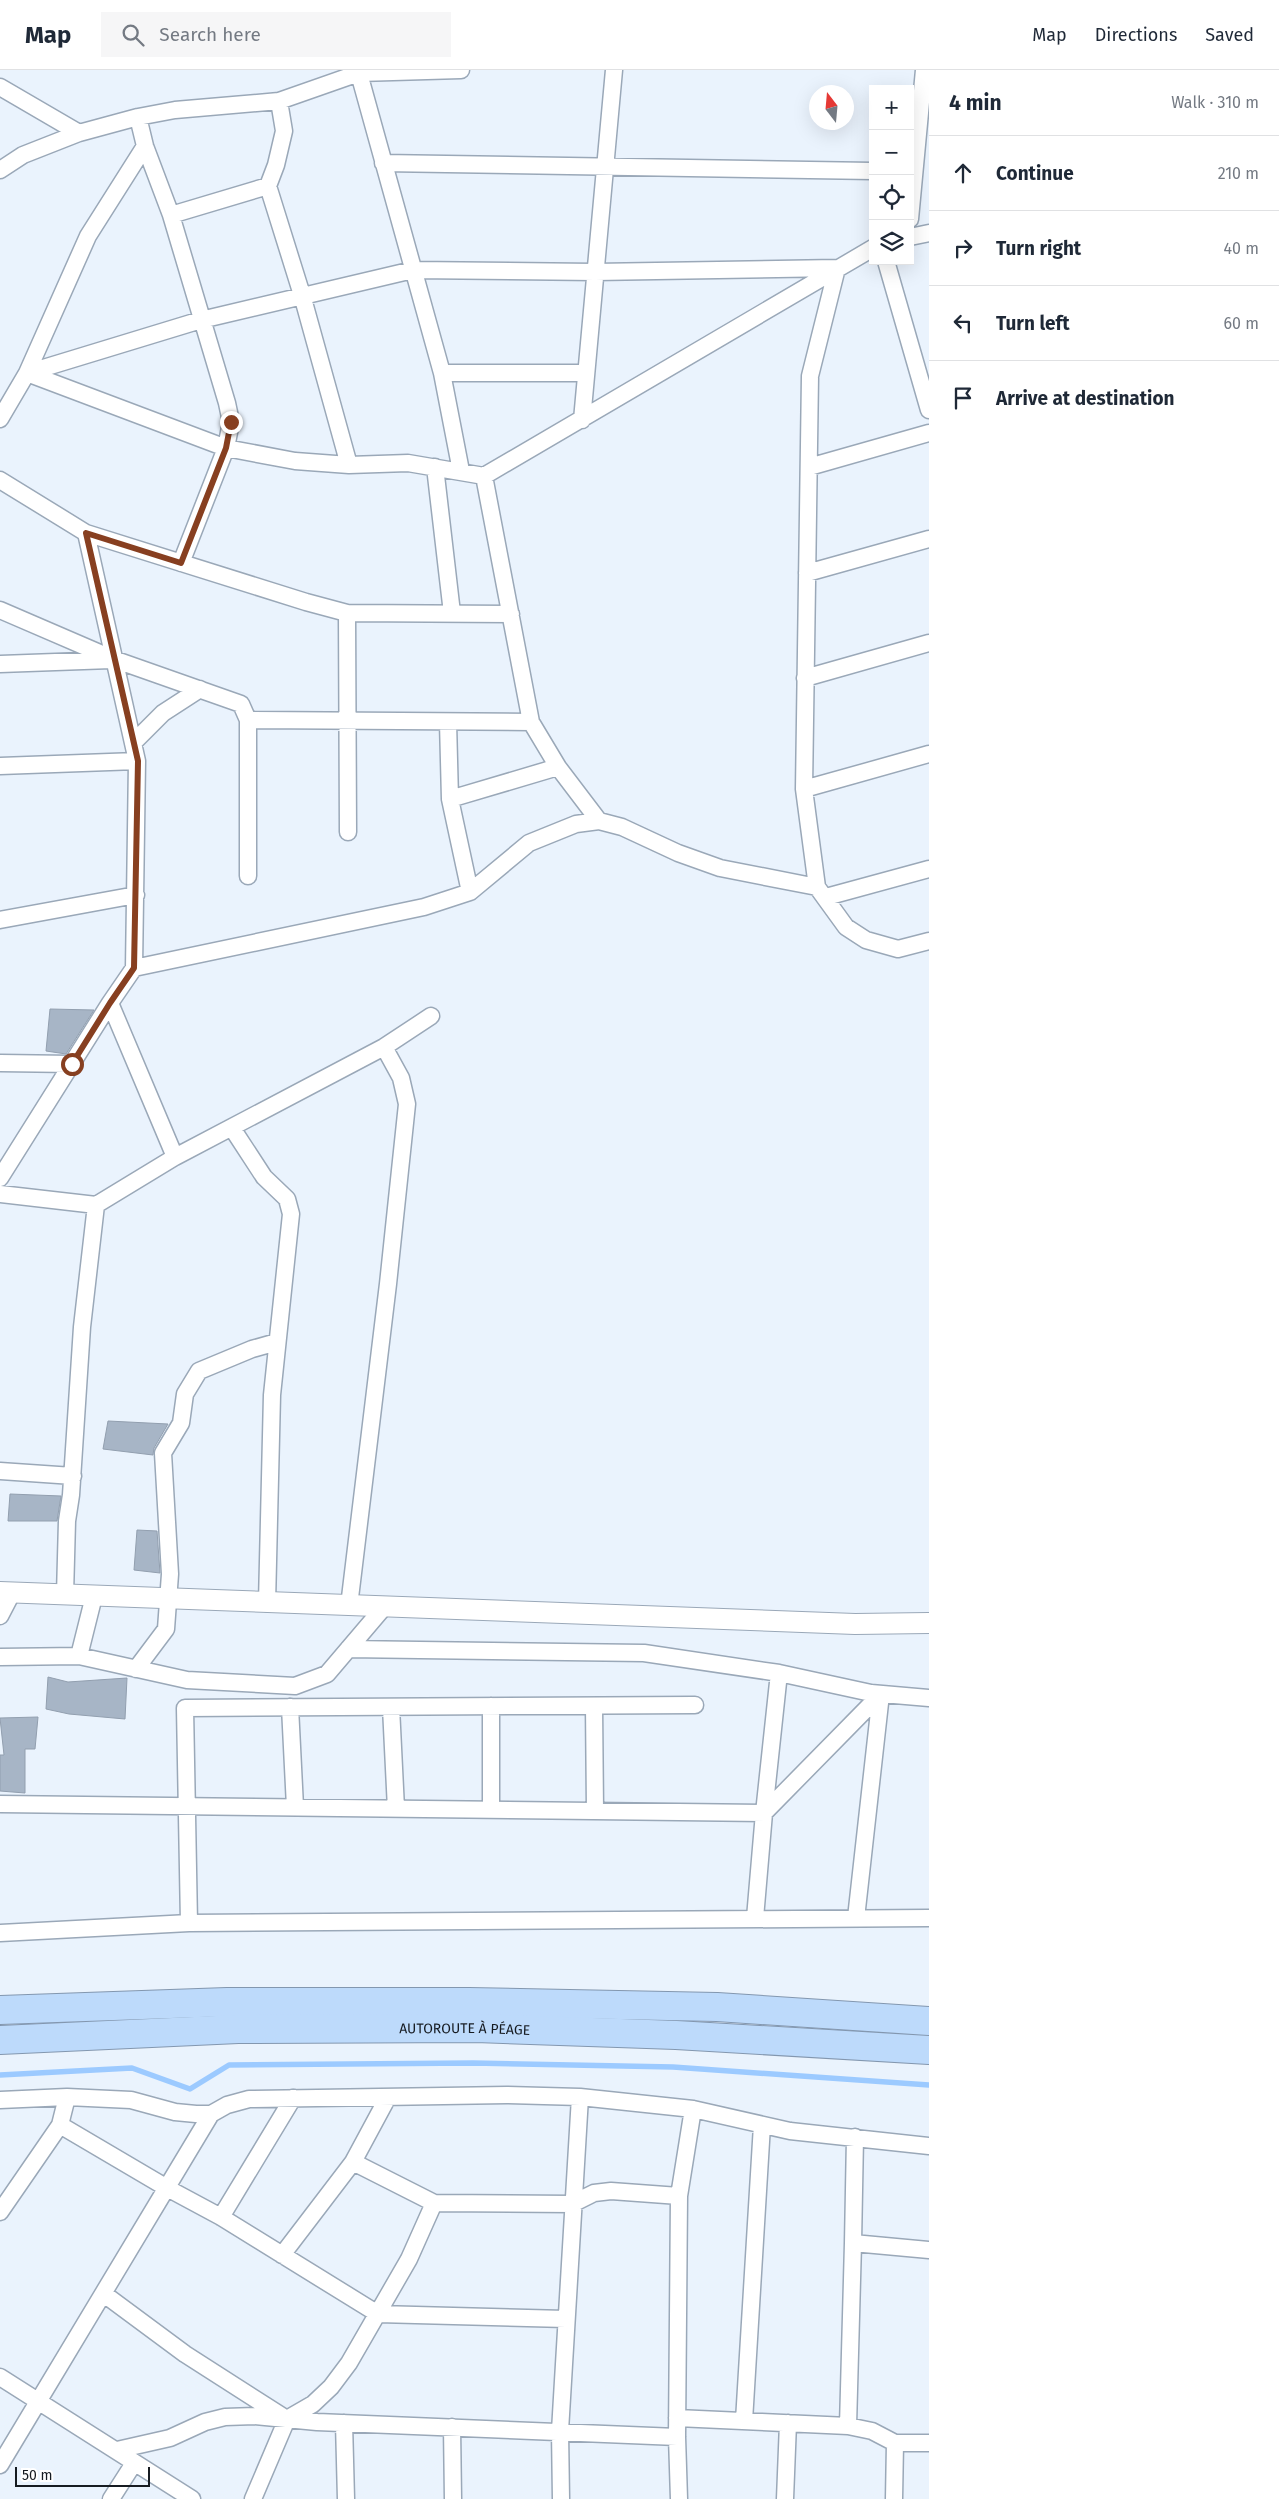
<!DOCTYPE html>
<html lang="en">
<head>
<meta charset="utf-8">
<style>
  :root { --surface:#fff; --page:#f6f6f7; --text:#1f2937; --muted:#747a83; --line:#e0e1e3 }
  body { margin:0; font-family:"Fira Sans",sans-serif; background:var(--page); color:var(--text) }
  .controls { position:absolute; right:15px; top:15px; display:grid; overflow:hidden; border-radius:0px; box-shadow:0 5px 20px #0002 }
  .controls button { width:45px; height:45px; display:grid; place-items:center; padding:0; border:0; border-bottom:1px solid var(--line); background:var(--surface); color:var(--text); font:25px sans-serif }
  .compass { position:absolute; left:809px; top:15px; width:45px; height:45px; border-radius:50%; background:var(--surface); box-shadow:0 5px 20px #0002; rotate:344deg }
  .scale { position:absolute; left:15px; bottom:12px; width:135px; box-sizing:border-box; padding-left:5px; border:2px solid #161b21; border-top:0; font-size:14px; line-height:18px; white-space:nowrap; color:#161b21; -webkit-text-stroke:4px #fff; paint-order:stroke }
  .stop { position:absolute; width:15px; height:15px; margin:-11px; border:4px solid #873f20; border-radius:50%; background:#fff }
  .stop.end { background:#873f20; border-color:#fff; box-shadow:0 1px 5px #0008 }
  .list { margin:0; padding:0; list-style:none }
  h2 { display:flex; justify-content:space-between; align-items:center; height:65px; margin:0; padding:0 20px; font-size:21px }
  h2 small { font-size:16px; font-weight:400; color:var(--muted) }
  .list li { display:grid; grid-template-columns:32px 1fr auto; gap:15px; align-items:center; box-sizing:border-box; height:75px; padding:0 20px; border-top:1px solid var(--line) }
  .list b { display:block; font-size:19px; white-space:nowrap }
  .list em { font-size:16px; font-style:normal; color:var(--muted) }
  .icon { flex:none; width:28px; height:28px; fill:none; stroke:currentColor; stroke-width:2; stroke-linecap:round; stroke-linejoin:round }
  .map { position:relative; flex:none; width:929px; height:2429px; overflow:hidden }
  header { display:flex; align-items:center; gap:30px; box-sizing:border-box; height:70px; padding:0 25px; background:var(--surface); border-bottom:1px solid var(--line) }
  header strong { font-size:24px }
  nav { display:flex; gap:28px; margin-inline-start:auto; font-size:18px }
  .search { width:350px; height:45px; background:var(--page); display:flex; align-items:center; gap:12px; box-sizing:border-box; padding:0 18px; border-radius:0px; color:var(--muted); font-size:19px }
  main { display:flex }
  aside { flex:1; background:var(--surface) }
  .map>svg:first-child { display:block }
</style>
</head>
<body>
<header>
<strong>Map</strong>
<div class="search"><svg class="icon" aria-label="search" viewBox="0 0 24 24"><circle cx="10" cy="10" r="6"/><path d="M15 15l6 6"/></svg>Search here</div>
<nav><a>Map</a><a>Directions</a><a>Saved</a></nav>
</header>
<main>
<div class="map">
<svg width="929" height="2429" viewBox="0 0 929 2429">
  <rect width="100%" height="100%" fill="#eaf3fd"/>
  <g fill="none" stroke-linecap="round" stroke-linejoin="round">
    <!-- stream -->
    <path stroke="#9ccaff" stroke-width="5.5" d="M0 2005 132 1998 190 2019 229 1995 473 1993 673 1997 929 2015"/>
  </g>
  <!-- building -->
  <path fill="#a7b5c6" stroke="#929faf" d="M50 939 94 940 66 984 46 981Z
    M108 1351 168 1354 154 1378 153 1385 103 1379Z
    M10 1424 61 1426 57 1451H8Z
    M137 1460 157 1461 160 1503 134 1500Z
    M48 1607 68 1612 127 1608 125 1649 69 1644 46 1639Z
    M38 1647 35 1679H25V1723L0 1721V1685H4L0 1648Z"/>
  <g fill="none" stroke-linecap="round" stroke-linejoin="round">
    <defs>
      <path id="minor" d="M358 0 442 303 461 401
        M0 17 79 63
        M279 31 284 61 276 95 268 116 302 225 349 395
        M138 47 145 76 171 145 227 333 231 352 226 378 181 493
        M383 93 873 101
        M0 100 23 85 79 63 138 47 175 40 279 31 359 3 461 0
        M171 145 268 116
        M910 149 924 0
        M910 167 929 163
        M886 191 929 340
        M27 303 201 250 413 200 595 202 837 198 810 306 804 719 817 817
        M27 303 226 378 295 391 349 395 408 393 484 406 873 178
        M442 303H586
        M0 349 27 303 88 166 145 76
        M582 350 614 0
        M435 397 452 543
        M809 397 929 363
        M484 406 531 652 558 697 599 751
        M0 410 86 463 306 532 347 543 348 762
        M807 503 929 469
        M0 540 116 590 241 634 248 650V806
        M347 543 511 544
        M0 594 111 590
        M805 608 929 573
        M248 650 531 652
        M448 652 450 729 470 822
        M133 673 163 643 200 619
        M0 696 137 691
        M804 719 929 684
        M450 729 558 697
        M826 827 929 799
        M0 850 136 825
        M134 898 424 837 470 822 529 773 576 754 599 751 622 757 678 783 720 798 817 817 846 857 866 870 898 879 929 871
        M110 933 175 1087
        M0 993 73 994
        M232 1058 264 1107 287 1129 291 1144 272 1325 267 1533
        M0 1108 110 933 134 898 137 691 86 463
        M0 1124 96 1135 175 1087 384 977 431 946
        M0 1401 73 1406
        M65 1525 67 1451 71 1425 82 1257 96 1135
        M349 1536 388 1214 407 1034 401 1008 384 977
        M0 1546 12 1523
        M348 1579 644 1583 779 1603 871 1623 929 1628
        M79 1586 94 1526
        M0 1587 79 1586 187 1610 295 1616 327 1604 384 1537
        M136 1599 166 1559 170 1504 163 1383 181 1353 185 1324 199 1301 252 1279 277 1272
        M491 1636V1740
        M594 1636 595 1741
        M290 1637 295 1737
        M391 1637 396 1739
        M0 1734 764 1743 881 1624
        M755 1848 764 1743 779 1603
        M856 1848 881 1624
        M189 1853 185 1638 695 1635
        M0 1863 189 1853 929 1848
        M0 2030 67 2027 131 2030 175 2042 196 2044H211L227 2035 249 2029 507 2025 580 2027 693 2039 790 2061 929 2076
        M60 2055 167 2118 221 2147 378 2244 566 2249
        M855 2067 853 2173 929 2180
        M353 2092 388 2027
        M434 2133 572 2134 594 2123 611 2121 679 2126
        M0 2142 60 2055 67 2027
        M221 2147 293 2028
        M104 2224 185 2284 285 2348
        M0 2307 192 2429
        M677 2348 848 2356 872 2361 895 2373H929
        M744 2351 762 2055
        M344 2353 346 2429
        M848 2356 853 2173
        M452 2357 453 2429
        M117 2380 170 2368 205 2352 225 2347 255 2346 317 2352 677 2367
        M0 2395 211 2044
        M111 2429 134 2393
        M253 2429 287 2349 313 2334 331 2317 349 2293 409 2189 434 2133 353 2092 282 2185
        M561 2429 560 2361 580 2027
        M679 2429 677 2367 679 2126 693 2039
        M785 2429 788 2353
        M894 2429 895 2373"/>
      <path id="tertiary" d="M0 1522 855 1554 929 1553"/>
      <g id="motorway">
        <path d="M0 1940 227 1932H469L717 1937 929 1951"/>
        <path id="s1" d="M0 1970 238 1959 476 1958 676 1965 929 1980"/>
      </g>
    </defs>
    <!-- minor casing -->
    <use href="#minor" stroke="#9aa8b8" stroke-width="19"/>
    <!-- tertiary casing -->
    <use href="#tertiary" stroke="#9aa8b8" stroke-width="22"/>
    <!-- motorway casing -->
    <use href="#motorway" stroke="#8397af" stroke-width="30"/>
    <!-- minor -->
    <use href="#minor" stroke="#fff" stroke-width="16"/>
    <!-- tertiary -->
    <use href="#tertiary" stroke="#fff" stroke-width="20"/>
    <!-- motorway -->
    <use href="#motorway" stroke="#bddafb" stroke-width="28"/>
  </g>
  <g fill="none" stroke-linecap="round" stroke-linejoin="round">
    <!-- route -->
    <path stroke="#873f20" stroke-width="6" d="M72 994 110 933 134 898 138 691 86 463 181 493 226 378 231 352"/>
  </g>
  <g text-anchor="middle" dominant-baseline="central" stroke-width="4" stroke-linejoin="round" paint-order="stroke">
    <!-- street labels -->
    <g font-size="14" fill="#161b21" stroke="#fff">
      <text stroke="none"><textPath href="#s1" startOffset="465">AUTOROUTE À PÉAGE</textPath></text>
    </g>
  </g>
</svg>
<div class="controls">
<button>+</button>
<button>−</button>
<button><svg class="icon" aria-label="locate" viewBox="0 0 24 24"><circle cx="12" cy="12" r="6"/><path d="M12 2v4M12 18v4M2 12h4M18 12h4"/></svg></button>
<button><svg class="icon" aria-label="layers" viewBox="0 0 24 24"><path d="M12 4l9 5-9 5-9-5zM3 14l9 5 9-5"/></svg></button>
</div>
<svg class="compass" viewBox="-18 -18 36 36"><path d="M0-13l5 13h-10z" fill="#e53935"/><path d="M0 13l5-13h-10z" fill="#747a83"/></svg>
<div class="scale">50 m</div>
<div class="stop" style="left:72px;top:994px"></div>
<div class="stop end" style="left:231px;top:352px"></div>
</div>
<aside>
<h2>4 min<small>Walk · 310 m</small></h2>
<ul class="list">
<li><svg class="icon" aria-label="ahead" viewBox="0 0 24 24"><path d="M12 20V5M6 11l6-6 6 6"/></svg><div><b>Continue</b></div><em>210 m</em></li>
<li><svg class="icon" aria-label="right" viewBox="0 0 24 24"><path d="M7 20v-9h11M14 6l5 5-5 5"/></svg><div><b>Turn right</b></div><em>40 m</em></li>
<li><svg class="icon" aria-label="left" viewBox="0 0 24 24"><path d="M17 20v-9H6M10 6l-5 5 5 5"/></svg><div><b>Turn left</b></div><em>60 m</em></li>
<li><svg class="icon" aria-label="arrive" viewBox="0 0 24 24"><path d="M6 21V4h12l-3 4 3 4H6"/></svg><div><b>Arrive at destination</b></div></li>
</ul>
</aside>
</main>
</body>
</html>
